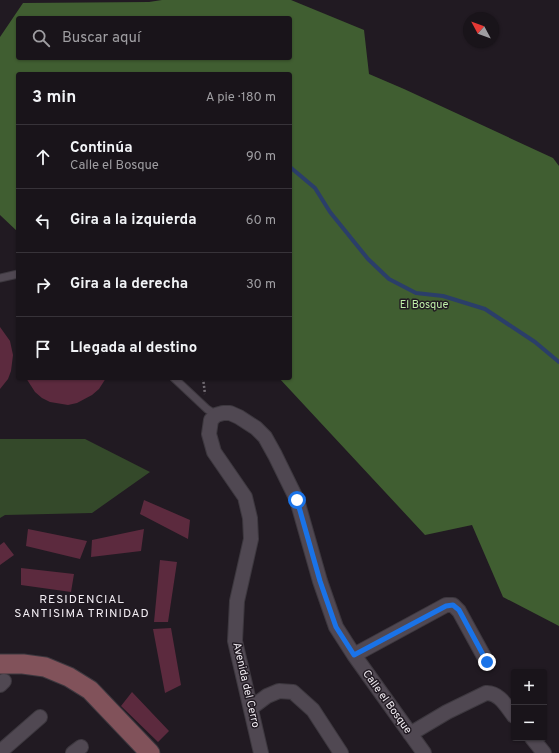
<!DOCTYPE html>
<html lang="es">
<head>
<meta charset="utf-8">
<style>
  :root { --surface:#19141a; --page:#262127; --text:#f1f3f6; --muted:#9f9ea2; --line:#373339 }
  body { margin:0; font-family:Overpass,sans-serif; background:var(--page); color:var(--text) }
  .controls { position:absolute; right:12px; bottom:12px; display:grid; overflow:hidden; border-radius:4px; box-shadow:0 1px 3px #0004 }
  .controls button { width:36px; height:36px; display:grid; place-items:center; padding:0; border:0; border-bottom:1px solid var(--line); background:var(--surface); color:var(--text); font:20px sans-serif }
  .compass { position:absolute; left:463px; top:12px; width:36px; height:36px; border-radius:50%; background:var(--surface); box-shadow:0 1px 3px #0004; rotate:311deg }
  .stop { position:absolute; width:12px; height:12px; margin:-9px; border:3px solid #1a73e8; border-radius:50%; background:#fff }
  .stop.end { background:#1a73e8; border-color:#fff; box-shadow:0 1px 4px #0008 }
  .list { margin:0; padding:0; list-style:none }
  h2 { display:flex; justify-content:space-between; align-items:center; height:52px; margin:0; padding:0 16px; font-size:17px }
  h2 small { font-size:13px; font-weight:400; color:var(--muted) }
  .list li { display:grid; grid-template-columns:26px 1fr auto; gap:12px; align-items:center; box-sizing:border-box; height:64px; padding:0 16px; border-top:1px solid var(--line) }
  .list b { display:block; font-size:15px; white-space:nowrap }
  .list p { margin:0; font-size:13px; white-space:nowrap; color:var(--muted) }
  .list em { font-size:13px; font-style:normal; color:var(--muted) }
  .icon { flex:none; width:22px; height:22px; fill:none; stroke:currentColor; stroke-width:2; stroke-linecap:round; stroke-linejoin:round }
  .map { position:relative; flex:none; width:559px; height:753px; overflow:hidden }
  .search { position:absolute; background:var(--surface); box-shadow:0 1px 3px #0004; left:16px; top:16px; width:276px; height:44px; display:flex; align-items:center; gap:10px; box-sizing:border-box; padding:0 14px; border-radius:4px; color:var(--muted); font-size:15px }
  .panel { position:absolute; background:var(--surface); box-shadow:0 1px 3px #0004; left:16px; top:72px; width:276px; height:308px; border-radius:4px }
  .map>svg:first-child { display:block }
</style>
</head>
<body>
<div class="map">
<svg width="559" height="753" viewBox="0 0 559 753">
  <rect width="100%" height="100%" fill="#211a22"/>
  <!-- green -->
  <path fill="#34492a" d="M0 439H85L150 472 92 513 5 515 0 518Z"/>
  <!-- forest -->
  <path fill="#405e31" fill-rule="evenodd" d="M162 0H291L364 30 369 74 404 89 553 158 559 166V626L503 597 472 525 425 535 279 378H290V74H18V232L0 215V37L23 3 149 2ZM18 18H290V58H18Z"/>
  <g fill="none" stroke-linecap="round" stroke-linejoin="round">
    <!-- stream -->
    <path stroke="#2b3e69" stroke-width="4" d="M290 167 315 188 330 212 368 259 389 279 416 293 443 296 485 309 535 342 559 362"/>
  </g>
  <!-- building -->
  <path fill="#5c2a3e" d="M0 327 10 341 13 355 11 371 8 379 0 389Z
    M26 378H106L99 389 92 395 77 403 68 405 50 402 42 398 35 392Z
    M144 500 190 520 188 539 140 514Z
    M28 529 87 541 80 559 26 546Z
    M144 529 141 551 91 557 92 540Z
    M4 542 14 555 0 565V545Z
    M160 560 177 562 168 622H154Z
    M21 568 74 574 71 592 21 585Z
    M171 628 181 685 165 693 153 629Z
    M132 692 169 731 158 742 121 706Z"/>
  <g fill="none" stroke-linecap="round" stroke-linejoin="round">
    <defs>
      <path id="lane" d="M0 278 18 274
        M174 378 207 409 216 415"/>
      <path id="street" d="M354 655 446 605H453L459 611 487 662
        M0 685 4 681
        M251 708 267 696 279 691 293 692 313 710 341 753
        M410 734 447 712 486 693C499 692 507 707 514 716
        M532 738 544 753
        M0 752 40 717
        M73 753 81 747
        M261 753 235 641 237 601 251 539 250 518 245 497 214 452 209 434 211 420 216 415 223 413H230L239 417 256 428 265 437 275 455 297 500 320 581 336 627 354 655 424 753"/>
      <path id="secondary" d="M0 664H23L45 667 69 677 90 690 150 753"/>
    </defs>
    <!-- lane casing -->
    <use href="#lane" stroke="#3d383f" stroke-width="9"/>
    <!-- street casing -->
    <use href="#street" stroke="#3d383f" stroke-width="16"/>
    <!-- secondary casing -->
    <use href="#secondary" stroke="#3d383f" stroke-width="21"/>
    <!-- path -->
    <path stroke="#736d74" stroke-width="2.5" stroke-dasharray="2 2" stroke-linecap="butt" d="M203 378 205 394"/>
    <!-- lane -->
    <use href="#lane" stroke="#504852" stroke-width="7"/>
    <!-- street -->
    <use href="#street" stroke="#504852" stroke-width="14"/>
    <!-- secondary -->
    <use href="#secondary" stroke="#81525a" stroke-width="19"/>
  </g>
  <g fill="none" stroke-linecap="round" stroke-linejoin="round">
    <!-- route -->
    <path stroke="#1a73e8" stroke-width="5" d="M297 500 320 581 336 627 354 655 446 606 453 605 459 610 487 662"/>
  </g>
  <g text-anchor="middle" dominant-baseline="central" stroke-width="3" stroke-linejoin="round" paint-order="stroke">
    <!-- park labels -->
    <g font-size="11" fill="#bff0a8" stroke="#211a22">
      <text x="424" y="305">El Bosque</text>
    </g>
    <!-- street labels -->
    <g font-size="11" fill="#f2edf3" stroke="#211a22">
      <text transform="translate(246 685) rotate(77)">Avenida del Cerro</text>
      <text transform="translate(387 702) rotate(54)">Calle el Bosque</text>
    </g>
    <!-- neighbourhood labels -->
    <g font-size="12" letter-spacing="1" fill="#f2edf3" stroke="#211a22">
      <text x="82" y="600">RESIDENCIAL<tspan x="82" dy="14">SANTISIMA TRINIDAD</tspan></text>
    </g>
  </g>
</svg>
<div class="controls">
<button>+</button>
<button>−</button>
</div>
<svg class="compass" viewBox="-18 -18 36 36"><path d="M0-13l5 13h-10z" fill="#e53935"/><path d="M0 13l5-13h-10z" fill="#9f9ea2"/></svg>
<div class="stop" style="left:297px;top:500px"></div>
<div class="stop end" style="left:487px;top:662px"></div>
<div class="search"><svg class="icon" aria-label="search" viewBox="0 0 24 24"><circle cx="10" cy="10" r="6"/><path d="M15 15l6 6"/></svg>Buscar aquí</div>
<section class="panel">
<h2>3 min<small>A pie · 180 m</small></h2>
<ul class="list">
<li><svg class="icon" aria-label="ahead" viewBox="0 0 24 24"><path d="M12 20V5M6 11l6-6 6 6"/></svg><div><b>Continúa</b><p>Calle el Bosque</p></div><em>90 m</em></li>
<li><svg class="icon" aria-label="left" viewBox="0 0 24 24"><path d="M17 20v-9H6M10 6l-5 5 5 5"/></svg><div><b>Gira a la izquierda</b></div><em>60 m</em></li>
<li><svg class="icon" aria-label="right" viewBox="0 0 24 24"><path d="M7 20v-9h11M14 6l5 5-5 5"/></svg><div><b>Gira a la derecha</b></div><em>30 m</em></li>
<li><svg class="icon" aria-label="arrive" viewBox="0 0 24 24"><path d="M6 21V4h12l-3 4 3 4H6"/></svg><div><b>Llegada al destino</b></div></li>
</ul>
</section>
</div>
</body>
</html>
